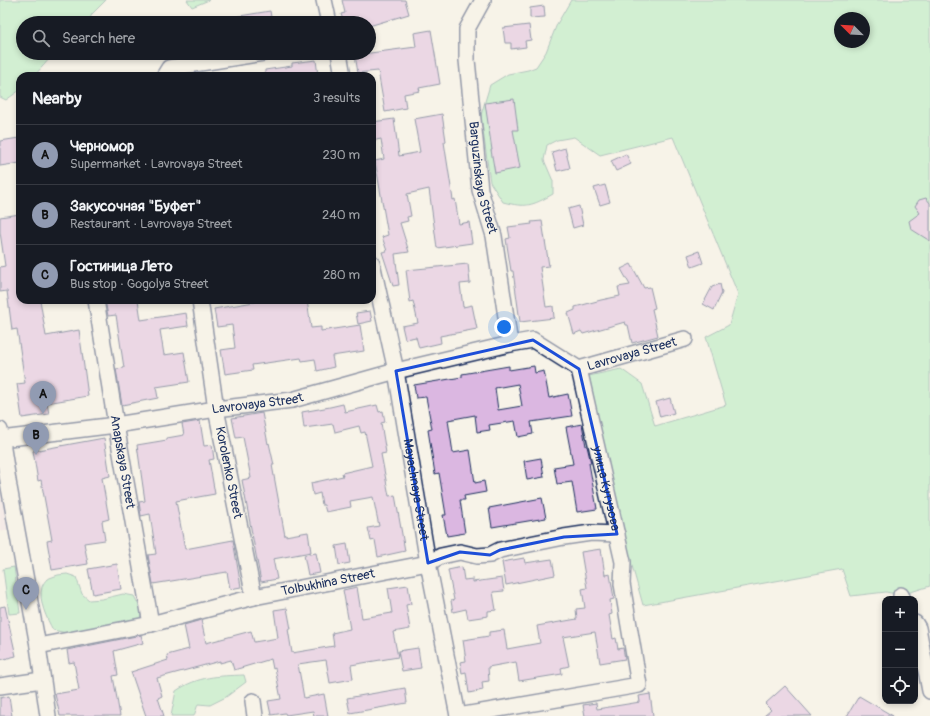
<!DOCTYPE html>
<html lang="en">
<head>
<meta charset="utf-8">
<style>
  :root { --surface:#171b24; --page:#242831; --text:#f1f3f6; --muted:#9ea1a6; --line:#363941; --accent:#919bb2 }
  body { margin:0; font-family:Pangolin,sans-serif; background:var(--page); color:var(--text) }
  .controls { position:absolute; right:12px; bottom:12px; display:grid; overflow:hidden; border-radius:8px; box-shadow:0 2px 6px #0003 }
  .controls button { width:36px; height:36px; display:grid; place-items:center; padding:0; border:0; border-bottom:1px solid var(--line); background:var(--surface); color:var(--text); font:20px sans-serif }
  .compass { position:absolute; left:834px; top:12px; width:36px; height:36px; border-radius:50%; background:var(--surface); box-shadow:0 2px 6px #0003; rotate:294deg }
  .you { position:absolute; left:504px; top:327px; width:14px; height:14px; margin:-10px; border:3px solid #fff; border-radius:50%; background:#1a73e8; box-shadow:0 0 0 6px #1a73e833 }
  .badge { display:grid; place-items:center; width:26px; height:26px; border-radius:50%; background:var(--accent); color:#111; font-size:13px; font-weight:700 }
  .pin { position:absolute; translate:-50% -33px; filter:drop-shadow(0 1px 2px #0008) }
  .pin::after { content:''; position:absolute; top:21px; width:14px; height:12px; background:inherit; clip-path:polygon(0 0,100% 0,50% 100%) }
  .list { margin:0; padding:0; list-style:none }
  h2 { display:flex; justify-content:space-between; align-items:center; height:52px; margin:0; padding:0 16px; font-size:17px }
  h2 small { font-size:13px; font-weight:400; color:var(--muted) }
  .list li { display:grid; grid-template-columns:26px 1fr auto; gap:12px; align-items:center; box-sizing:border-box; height:60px; padding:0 16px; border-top:1px solid var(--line) }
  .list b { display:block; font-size:15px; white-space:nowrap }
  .list p { margin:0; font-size:13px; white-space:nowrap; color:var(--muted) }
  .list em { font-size:13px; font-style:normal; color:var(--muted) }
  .icon { flex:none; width:22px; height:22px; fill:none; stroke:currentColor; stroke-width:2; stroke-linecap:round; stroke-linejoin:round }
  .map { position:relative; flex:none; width:930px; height:716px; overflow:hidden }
  .search { position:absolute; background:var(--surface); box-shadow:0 2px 6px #0003; left:16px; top:16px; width:360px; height:44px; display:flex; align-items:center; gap:10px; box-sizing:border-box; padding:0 14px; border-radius:22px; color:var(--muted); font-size:15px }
  .panel { position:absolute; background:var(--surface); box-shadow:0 2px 6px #0003; left:16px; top:72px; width:360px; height:232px; border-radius:12px }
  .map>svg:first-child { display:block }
</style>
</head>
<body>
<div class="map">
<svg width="930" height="716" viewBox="0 0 930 716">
  <rect width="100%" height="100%" fill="#f7f3e8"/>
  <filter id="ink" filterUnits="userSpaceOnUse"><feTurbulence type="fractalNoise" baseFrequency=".025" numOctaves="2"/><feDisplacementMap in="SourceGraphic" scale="8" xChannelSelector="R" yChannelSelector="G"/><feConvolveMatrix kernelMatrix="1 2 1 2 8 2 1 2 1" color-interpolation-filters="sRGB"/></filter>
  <g filter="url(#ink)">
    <!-- built -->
    <path fill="#efe1e6" d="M0 454 11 530 0 531Z"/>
    <!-- green -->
    <path fill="#a5ecb9" stroke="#608e8c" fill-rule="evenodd" d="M0 0H106L92 14 88 23H23V53H61L51 57 34 76H20V90L6 100 0 97Z
      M187 0H209L192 7Z
      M571 0H930V586L901 595 886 592 851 596 842 569 643 605 624 537 589 376 621 369 642 384 655 426 726 405 706 337 729 325 738 294 673 137 600 155 574 137 557 140 547 145 544 160 553 181V194C532 206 526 208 503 202L490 182 481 115 490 85 508 74 528 70 536 67 546 52 557 24ZM840 18H864V42H840Z
      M14 567 20 613 9 614 3 569Z
      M67 574 76 577 82 594 89 600 102 599 123 594 134 596 142 611 140 618 127 625 112 624 71 634 53 630C47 619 38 601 42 587 43 584 45 581 47 579L58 575Z
      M244 675 246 682 226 697 210 705 198 704 194 716H171L176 691C198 676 218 676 244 675Z"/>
    <!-- building -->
    <path fill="#dbb7e1" stroke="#1b2f5e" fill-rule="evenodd" d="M342 0H405L409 14 369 26V23H344L341 14 345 13Z
      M544 6 545 17 530 18V8Z
      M270 11 272 23H234V17Z
      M529 25 531 40 525 41 526 47 511 49V43H505L503 28Z
      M431 30 440 84 419 88 420 91 404 94 406 108 385 112 378 71 358 73 355 55 416 47 414 33Z
      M316 60 318 76H265V70L292 66V63Z
      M514 99 518 130H513L520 168 495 173 491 150H492L485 103Z
      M442 114 446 141 444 142 453 200 455 199 459 224 469 222 472 243 437 248 429 189 407 194 411 216 407 217 408 221 400 223 409 252 395 254 399 285 393 286 382 252 387 251 382 237 388 235 375 161 384 159 381 139 372 141V122L394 119 399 156 420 152 414 119Z
      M19 138 20 163 0 166V141Z
      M565 148 570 168 557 171 552 152Z
      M626 154 631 164 616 171 611 161Z
      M605 185 610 202 600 205 594 188Z
      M926 198 930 203V241L911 229 909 221 920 213 915 206 919 200Z
      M579 206 583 225 573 228 568 209Z
      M20 214V302L40 300 46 336 79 330 88 396 47 403 49 414 22 418 17 384 25 383 17 329 12 330 7 291 0 292V267L5 266 0 232V217Z
      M542 221 549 266 540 267 546 307 553 306 554 318 520 322 513 271H511L506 239 510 238 508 227 532 224 531 222Z
      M699 251 703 263 692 267 688 255Z
      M468 264 470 283 460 284 463 307 472 305 477 329 440 336 441 343 419 348 416 337 405 339 402 326 418 323 413 301 410 302 406 270Z
      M631 264 644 288 650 287 655 308 652 309 658 336 632 343 628 325H626L625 322 583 334 581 331 574 334 568 313 575 310V307L601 300 620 296 618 287 630 285 621 269Z
      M720 284 722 293 714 310 703 304 712 287Z
      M105 300H138L141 320 186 313 188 326 160 330 164 355 184 352 189 382 156 387 158 398 122 405 116 369 124 368 116 315 108 316Z
      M265 300H307L311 328 321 327V331L360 325 364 351 332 356 334 367 317 371 315 359 302 361 301 358 252 365 253 370 225 374 221 350 235 348 232 325 217 327 214 309Z
      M370 311 372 321 358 324 356 313Z
      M509 366V370L534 366 535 373 544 371 549 398 568 394 572 416 531 422 533 434 518 437 515 421 489 425 490 430 477 432 475 415 448 420 453 453 470 450 475 483 484 481 486 492 464 496 465 500H460L465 533 447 536 443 515H446L439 473 435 474 428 430 432 429 426 397 416 398 414 385 462 377V374ZM518 384 522 406 498 410 495 388Z
      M670 398 674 413 660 417 656 402Z
      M343 404 345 412 377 405 379 412 383 411 385 422 381 423 386 453 381 454 389 496 395 495 405 551 378 557 375 540 371 541 368 528 379 526 373 497 350 501 351 507 326 512 324 505H322L320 493 313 495 311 483 343 476 342 473 372 466 365 432 361 433 359 426 335 432 333 424 304 428 302 412 330 407Z
      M262 413 268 444 269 443 274 465H272L285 536 308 532 311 552 273 559 277 579 261 582 242 480 251 478 243 437 236 438 232 418Z
      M200 421 204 446 212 445 214 459 209 460 215 494 176 501 185 549 233 540 241 587 230 589 227 572 153 584 148 555 156 554 150 514 141 516 139 502 145 501 137 445 167 440V438L184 435 182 424Z
      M582 424 586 446H587L591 463H589L597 509 577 512 572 482 557 484 554 467 573 464 566 427Z
      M104 438 110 476 102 478 109 519 102 521 105 540 84 543 88 564 52 570 47 541 52 540 41 480 38 481 33 451Z
      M541 458 544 477 527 480 524 461Z
      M542 498 546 518 492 527 489 508Z
      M347 544 350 563 339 565 336 546Z
      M601 549 605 575 610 574 614 599 610 600 612 614 609 615 613 639 616 638 618 649 623 648 625 659 600 663 595 632 563 637 569 666 561 668 562 674 519 681 516 662 488 667 489 681 482 682 483 690 469 693 466 672 462 673 460 662 466 661 463 640 489 636V632L504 630 507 649 540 643 537 626 577 619 576 609 585 608 582 589 587 588 581 552Z
      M316 553 320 573 308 575 304 555Z
      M524 558 525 563 552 559 555 575 506 585 502 562Z
      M117 564 121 589 93 594 88 569Z
      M462 567 464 580 473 579V582L502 578 504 591 493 592 496 610 488 611V616L468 619 466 609 453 612 451 601 454 600 448 570Z
      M408 585 411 604 406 605 410 629 393 632 398 657 351 665 353 679 330 683 326 660 298 664 304 698 324 694 328 716H314L313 711 286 715 285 713 271 715 268 701 281 699 275 668 273 669 271 659 234 670 231 660 220 663V661L157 678 162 696 158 698 164 716H146L131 672 168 660 167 655 189 649 184 625 201 620 206 643 251 631 254 642 278 638 274 610 287 608 291 629H288L292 653 334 646 332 633 350 629 343 590 357 587 362 618 392 613 388 588Z
      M5 606 16 656 0 660V607Z
      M141 635 143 643 114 651 118 675 113 676 120 716H60L55 694 79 690 74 662 69 663 67 650Z
      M418 648 421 668 402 671 398 651Z
      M785 686 812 716H764L771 710 765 704Z
      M405 688 407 703 350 713 347 698Z
      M650 694 653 716H585L583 705 596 703 597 709 640 702 639 696Z
      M9 696 12 716H0V698Z
      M859 696 893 716H847Z"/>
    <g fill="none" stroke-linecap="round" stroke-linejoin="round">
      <defs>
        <g id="street">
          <path d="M324 0 329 23"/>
          <path id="s1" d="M483 0 467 29V60L480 190 494 236 510 344"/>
          <path d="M339 53 343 76"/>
          <path d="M164 76 169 68 263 53"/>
          <path id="s2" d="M372 263 396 371 428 563 458 716"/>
          <path id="s3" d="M96 300 116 425 151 624"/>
          <path id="s4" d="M200 300 216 409 254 597"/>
          <path id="s5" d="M579 369 685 339"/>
          <path d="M0 430 9 487 38 646 48 716"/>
          <path id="s6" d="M1 439 116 425 216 409 292 400 396 371 510 344 533 340 579 369 623 562 622 584 639 685 458 716"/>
          <path d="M901 595 903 599"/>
          <path d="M915 623 918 628 930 691"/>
          <path id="s7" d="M38 646 151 624 254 597 428 563 441 556 460 552 477 556 490 555 500 550 564 537 591 533 617 534"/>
          <path d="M0 686 42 680"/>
          <path d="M253 701 255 716"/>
        </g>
      </defs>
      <!-- street casing -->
      <use href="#street" stroke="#1b2f5e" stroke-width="18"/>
      <!-- street -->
      <use href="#street" stroke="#f7f3e8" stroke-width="15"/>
    </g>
  </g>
  <!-- marked area -->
  <path d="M0 0H930V716H0ZM533 340 579 369 617 534 564 537 500 550 490 555 460 552 428 563 396 371Z" fill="#f7f3e8" fill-opacity=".55" fill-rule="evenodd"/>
  <path fill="none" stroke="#1d4ed8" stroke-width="3" stroke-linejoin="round" d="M533 340 579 369 617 534 564 537 500 550 490 555 460 552 428 563 396 371Z"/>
  <g text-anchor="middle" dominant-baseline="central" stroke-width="4" stroke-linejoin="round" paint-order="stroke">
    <!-- street labels -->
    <g font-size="13" fill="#1b2f5e" stroke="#f7f3e8">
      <text stroke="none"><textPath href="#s1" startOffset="183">Barguzinskaya Street</textPath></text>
      <text stroke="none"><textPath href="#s5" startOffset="55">Lavrovaya Street</textPath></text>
      <text stroke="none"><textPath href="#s6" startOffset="259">Lavrovaya Street</textPath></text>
      <text stroke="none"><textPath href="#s3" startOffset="164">Anapskaya Street</textPath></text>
      <text stroke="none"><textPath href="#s4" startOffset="175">Korolenko Street</textPath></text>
      <text stroke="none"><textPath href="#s2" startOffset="231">Mayachnaya Street</textPath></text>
      <text stroke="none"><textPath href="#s6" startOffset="719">улица Кутузова</textPath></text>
      <text stroke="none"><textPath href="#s7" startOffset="297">Tolbukhina Street</textPath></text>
    </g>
  </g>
</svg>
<div class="controls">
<button>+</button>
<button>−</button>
<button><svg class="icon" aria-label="locate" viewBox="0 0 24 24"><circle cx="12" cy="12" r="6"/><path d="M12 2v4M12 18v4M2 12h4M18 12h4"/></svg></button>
</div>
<svg class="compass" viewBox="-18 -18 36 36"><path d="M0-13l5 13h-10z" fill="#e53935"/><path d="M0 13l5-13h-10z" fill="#9ea1a6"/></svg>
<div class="you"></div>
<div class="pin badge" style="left:43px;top:414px">A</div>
<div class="pin badge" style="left:36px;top:455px">B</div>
<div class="pin badge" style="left:26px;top:610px">C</div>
<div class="search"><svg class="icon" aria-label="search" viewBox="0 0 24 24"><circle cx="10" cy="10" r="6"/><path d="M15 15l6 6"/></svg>Search here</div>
<section class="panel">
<h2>Nearby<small>3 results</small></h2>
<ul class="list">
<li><span class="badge">A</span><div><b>Черномор</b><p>Supermarket · Lavrovaya Street</p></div><em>230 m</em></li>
<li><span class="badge">B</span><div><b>Закусочная &quot;Буфет&quot;</b><p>Restaurant · Lavrovaya Street</p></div><em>240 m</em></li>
<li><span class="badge">C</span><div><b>Гостиница Лето</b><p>Bus stop · Gogolya Street</p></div><em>280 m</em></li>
</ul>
</section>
</div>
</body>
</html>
